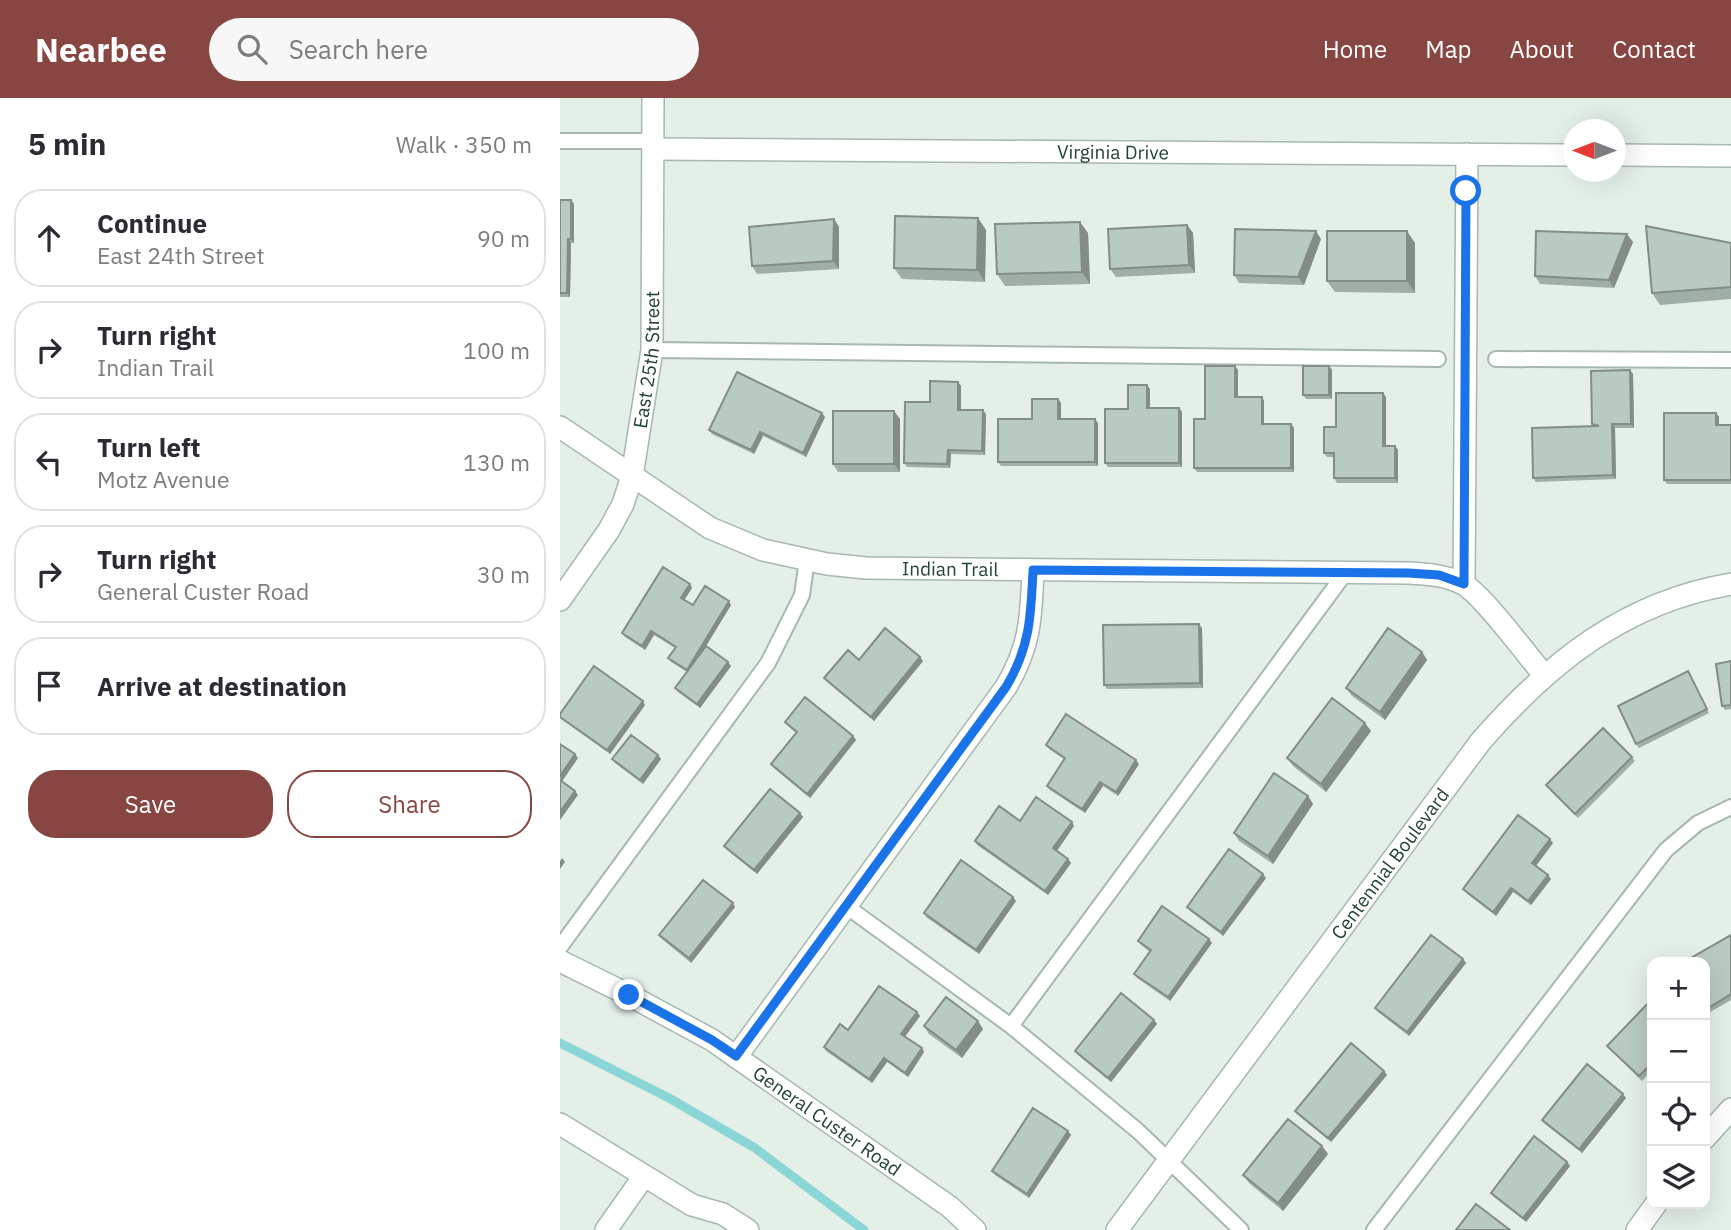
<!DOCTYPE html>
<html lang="en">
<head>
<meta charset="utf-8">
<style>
  :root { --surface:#fff; --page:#f7f7f7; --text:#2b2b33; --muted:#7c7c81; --line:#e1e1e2; --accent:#884643 }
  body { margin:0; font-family:"IBM Plex Sans",sans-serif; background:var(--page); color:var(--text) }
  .controls { position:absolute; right:21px; bottom:21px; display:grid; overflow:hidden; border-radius:14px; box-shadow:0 7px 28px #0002 }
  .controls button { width:63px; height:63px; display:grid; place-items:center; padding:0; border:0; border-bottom:2px solid var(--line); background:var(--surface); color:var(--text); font:35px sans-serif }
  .compass { position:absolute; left:1003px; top:21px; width:63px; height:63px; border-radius:50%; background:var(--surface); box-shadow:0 7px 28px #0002; rotate:270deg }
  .stop { position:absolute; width:21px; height:21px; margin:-16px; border:5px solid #1a73e8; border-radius:50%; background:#fff }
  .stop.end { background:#1a73e8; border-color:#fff; box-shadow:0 2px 7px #0008 }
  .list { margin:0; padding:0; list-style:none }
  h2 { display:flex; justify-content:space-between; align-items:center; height:91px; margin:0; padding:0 28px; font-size:30px }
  h2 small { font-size:23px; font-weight:400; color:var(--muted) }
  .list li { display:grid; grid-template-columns:46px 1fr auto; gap:21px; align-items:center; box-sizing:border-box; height:98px; margin:0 14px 14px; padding:0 14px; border:2px solid var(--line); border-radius:28px }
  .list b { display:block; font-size:26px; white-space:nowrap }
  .list p { margin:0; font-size:23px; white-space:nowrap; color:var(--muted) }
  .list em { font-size:23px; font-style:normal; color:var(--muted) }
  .actions { display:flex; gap:14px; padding:21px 28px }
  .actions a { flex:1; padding:16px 0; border:2px solid var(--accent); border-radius:28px; text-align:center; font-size:24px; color:var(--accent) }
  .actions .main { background:var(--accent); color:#fff }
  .icon { flex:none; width:38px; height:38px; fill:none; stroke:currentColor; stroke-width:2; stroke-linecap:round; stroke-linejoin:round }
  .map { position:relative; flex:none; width:1171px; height:1132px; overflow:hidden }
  header { display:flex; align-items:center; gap:42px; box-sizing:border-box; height:98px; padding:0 35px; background:var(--accent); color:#fff }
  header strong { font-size:33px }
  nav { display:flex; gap:38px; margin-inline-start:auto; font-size:24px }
  .search { width:490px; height:63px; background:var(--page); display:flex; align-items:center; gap:18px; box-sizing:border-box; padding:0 24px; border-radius:38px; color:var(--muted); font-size:26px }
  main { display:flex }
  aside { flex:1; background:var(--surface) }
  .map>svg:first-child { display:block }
</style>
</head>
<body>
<header>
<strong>Nearbee</strong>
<div class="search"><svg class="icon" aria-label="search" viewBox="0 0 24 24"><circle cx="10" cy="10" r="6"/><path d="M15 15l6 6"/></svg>Search here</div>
<nav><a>Home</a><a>Map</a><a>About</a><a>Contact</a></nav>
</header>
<main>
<aside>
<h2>5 min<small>Walk · 350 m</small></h2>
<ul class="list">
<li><svg class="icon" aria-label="ahead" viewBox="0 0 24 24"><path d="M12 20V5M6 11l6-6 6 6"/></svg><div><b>Continue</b><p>East 24th Street</p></div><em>90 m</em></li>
<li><svg class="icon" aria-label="right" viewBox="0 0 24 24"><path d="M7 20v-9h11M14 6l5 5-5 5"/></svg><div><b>Turn right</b><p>Indian Trail</p></div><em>100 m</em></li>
<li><svg class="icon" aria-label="left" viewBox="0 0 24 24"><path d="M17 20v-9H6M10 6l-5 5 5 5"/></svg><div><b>Turn left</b><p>Motz Avenue</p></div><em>130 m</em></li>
<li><svg class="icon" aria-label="right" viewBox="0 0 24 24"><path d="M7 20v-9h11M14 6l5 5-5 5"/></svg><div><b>Turn right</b><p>General Custer Road</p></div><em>30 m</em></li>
<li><svg class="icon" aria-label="arrive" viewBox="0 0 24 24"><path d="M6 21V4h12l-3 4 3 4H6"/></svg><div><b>Arrive at destination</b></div></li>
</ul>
<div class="actions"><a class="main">Save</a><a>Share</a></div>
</aside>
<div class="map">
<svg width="1171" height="1132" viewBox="0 0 1171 1132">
  <rect width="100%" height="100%" fill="#e4efe8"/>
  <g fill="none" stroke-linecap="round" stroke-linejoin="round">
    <!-- stream -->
    <path stroke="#8ad6d6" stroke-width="9" d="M0 945 109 1000 195 1050 304 1132"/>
    <defs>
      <path id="lane" d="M0 43H93
        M92 252 878 261
        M936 261 1171 262
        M286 808 451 928 578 1033 681 1132
        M0 849 208 565 242 497 247 462
        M451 928 786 474
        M814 1132 1106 752 1138 725 1171 709"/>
      <g id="street">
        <path id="s1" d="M93 51 1014 57"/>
        <path d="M1056 57 1171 58"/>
        <path id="s2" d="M0 329 150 430 203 452 267 466 306 470 848 475C867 476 886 477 903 486 923 497 966 556 984 577"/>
        <path d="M904 486 907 56"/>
        <path id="s3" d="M0 502 49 432 63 406 72 378 92 252 93 0"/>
        <path id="s4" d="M0 863 69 897 152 942 390 1109 415 1132"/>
        <path d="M176 959 446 589C471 547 471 519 473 472"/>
        <path d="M0 1026 132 1107 163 1116 188 1132"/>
        <path d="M1145 1040 1171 1011"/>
        <path d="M46 1132 84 1078"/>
        <path id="s5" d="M557 1132 921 643C990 564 1065 504 1171 486"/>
        <path d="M1077 1132 1096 1106"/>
      </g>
    </defs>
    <!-- lane casing -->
    <use href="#lane" stroke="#a6b8ae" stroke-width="18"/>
    <!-- street casing -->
    <use href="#street" stroke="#a6b8ae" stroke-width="24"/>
    <!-- lane -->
    <use href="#lane" stroke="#fff" stroke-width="14"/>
    <!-- street -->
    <use href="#street" stroke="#fff" stroke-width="21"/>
  </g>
  <!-- wall -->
  <path fill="#9faea6" d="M0 102H11L14 106V145H11L10 199H0Z
    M418 120 426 132 425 184 342 181 334 170Z
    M274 121 279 129V171L197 176 192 168Z
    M627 127 633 135 635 175 556 179 550 171Z
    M528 135 530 186 445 188 437 176Z
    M761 141 744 187 679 185 674 177Z
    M1073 144 1054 190 980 186 975 178Z
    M855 145V195L775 194 767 183Z
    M1171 145V201L1100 207 1092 195Z
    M769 268 772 272V301H746L743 297Z
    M678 272V299H702L704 303V326H731L734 330V374H637L634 370 645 321Z
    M1070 272 1073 276 1074 330H1055L1056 381 976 384 973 380 1033 328 1032 326Z
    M398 284 401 288V312L426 316 425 357 391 356 390 370 347 369 344 365 370 304Z
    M587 287 590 291V310H619L622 314V369H548L545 365 568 311Z
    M823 295 826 299V348H835L838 352V385H777L774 380V359H767L764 355 776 329Z
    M498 301 501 305V321L538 325V368H441L438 364 472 321Z
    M334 313 340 321V374H278L273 366Z
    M1156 315 1159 319V327H1171V386H1107L1104 382Z
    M265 319 246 359 203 338 194 356 152 336 149 332Z
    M130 486 132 490 124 502 133 507H171L146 548 168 564 171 568 140 610 118 594 115 590 127 574 111 564 108 560 115 550 94 537 85 552 65 539 62 535Z
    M642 530 643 590 547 591 544 587Z
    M862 554 867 562 825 622 792 598 786 590Z
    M360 559 363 563 314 623 267 584 264 580 299 562Z
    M1171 563V611L1165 612 1162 608Z
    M1128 573 1149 615 1079 650 1076 646Z
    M85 607 50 656 0 620V616Z
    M225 624 293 638 296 642 250 700 214 670 211 666 236 635 228 628Z
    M811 633 766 694 733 668 727 660Z
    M486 647 579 666 558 698 543 688 525 715 490 692 487 688 504 661 489 651Z
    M98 657 101 661 83 686 55 665 52 661Z
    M1072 659 1075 663 1018 720 986 687Z
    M748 698 753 706 713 766 679 743 674 735Z
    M240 715 243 719 197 776 167 752 164 748Z
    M460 723 514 728 497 753 508 761 511 765 488 797 417 747 415 743Z
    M993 745 976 768 988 777 991 781 971 807 953 794 936 818 906 795 903 791Z
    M706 780 663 838 630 813 627 809Z
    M456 803 419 856 366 819 364 815Z
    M175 809 131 865 102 841 99 837Z
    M1171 837V902L1145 917V864Z
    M578 843 652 845 610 903 577 880 574 876 590 854 581 847Z
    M903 861 906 865 849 938 818 914 815 910Z
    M1092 901V972L1082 983 1047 948Z
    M357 914 360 918 345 938 362 950 364 954 348 979 327 964 312 985 266 953 264 949 288 932Z
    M594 922 597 926 551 984 518 957 515 953Z
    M364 928 423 931 402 960 369 936Z
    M824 973 827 977 771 1044 738 1017 735 1013Z
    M1066 1000 1022 1055 985 1026 982 1022Z
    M508 1033 511 1037 469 1100 435 1077 432 1073Z
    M762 1048 768 1056 723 1113 689 1085 683 1077Z
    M1007 1064 1010 1068 966 1124 934 1099 931 1095Z"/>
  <!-- shaded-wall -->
  <path fill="#828d87" d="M11 102 14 106V145L11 141Z
    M418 120 426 132 425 184 417 172Z
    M274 121 279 129V171L273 163Z
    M520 124 528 135 530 186 522 174Z
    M627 127 633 135 635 175 629 167Z
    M756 133 761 141 744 187 738 179Z
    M847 133 855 145V195L847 183Z
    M1067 136 1073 144 1054 190 1049 182Z
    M8 141 11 145 10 199 7 195Z
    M675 268 678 272V303L675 299Z
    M769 268 772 272V301L769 297Z
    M1070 272 1073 276 1074 330 1071 326Z
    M398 284 401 288V316L398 312Z
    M587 287 590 291V314L587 310Z
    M823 295 826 299V352L823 348Z
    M702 299 704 303V330L702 326Z
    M498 301 501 305V325L498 321Z
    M619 310 622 314V369L619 365Z
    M423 312 426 316 425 357 422 353Z
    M334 313 340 321V374L334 366Z
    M262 315 265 319 246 359 243 355Z
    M1156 315 1159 319V332L1156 327Z
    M535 321 538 325V368L535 364Z
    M731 326 734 330V374L731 370Z
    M1052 326 1055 330 1056 381 1053 377Z
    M200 334 203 338 194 356 191 352Z
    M835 348 838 352V385L835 380Z
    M388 352 391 356 390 370 387 366Z
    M130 486 132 490 123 504 121 500Z
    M169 503 171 507 129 576 127 572Z
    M639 526 642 530 643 590 640 585Z
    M91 533 94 537 85 552 82 548Z
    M862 554 867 562 825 622 820 614Z
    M360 559 363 563 314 623 311 619Z
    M168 564 171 568 140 610 137 606Z
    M83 603 85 607 50 656 47 652Z
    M805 625 811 633 766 694 761 686Z
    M293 638 296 642 250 700 247 696Z
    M15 656 18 660 1 685 0 678Z
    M98 657 101 661 83 686 80 682Z
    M576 662 579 666 558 698 556 694Z
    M540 684 543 688 525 715 522 711Z
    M15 693 18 697 0 722V714Z
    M748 698 753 706 713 766 708 758Z
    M240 715 243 719 197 776 194 772Z
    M512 724 514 728 496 754 493 750Z
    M990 741 993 745 975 769 972 765Z
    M2 760 5 764 0 771V763Z
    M508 761 511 765 488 797 485 793Z
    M703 776 706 780 663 838 661 834Z
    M988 777 991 781 971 807 968 803Z
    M951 790 953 794 936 818 933 814Z
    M453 799 456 803 419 856 416 852Z
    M173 805 175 809 131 865 129 860Z
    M649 841 652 845 610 903 608 899Z
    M903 861 906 865 849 938 847 934Z
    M357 914 360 918 344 940 341 936Z
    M594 922 597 926 551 984 548 980Z
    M418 923 423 931 402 960 396 952Z
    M362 950 364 954 348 979 345 975Z
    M324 960 327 964 312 985 309 981Z
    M824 973 827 977 771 1044 768 1040Z
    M1063 996 1066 1000 1022 1055 1019 1051Z
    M508 1033 511 1037 469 1100 467 1096Z
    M762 1048 768 1056 723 1113 718 1105Z
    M1007 1064 1010 1068 966 1124 963 1120Z"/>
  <!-- building -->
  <path fill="#b9cac1" stroke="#828d87" stroke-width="2" d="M0 102H11V141H8L7 195H0Z
    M335 118 418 120 417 172 334 170Z
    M274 121 273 163 192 168 189 129Z
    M520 124 522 174 437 176 435 126Z
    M627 127 629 167 550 171 548 131Z
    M1086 128 1171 145V189L1092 195Z
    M675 131 756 133 738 179 674 177Z
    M767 133H847V183H767Z
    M976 133 1067 136 1049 182 975 178Z
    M645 268H675V299H702V326H731V370H634V321H645Z
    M743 268H769V297H743Z
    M1070 272 1071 326H1052L1053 377 973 380 972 330 1039 328 1032 326 1031 273Z
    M177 274 262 315 243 355 200 334 191 352 149 332Z
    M370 283 398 284V312H423L422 353 388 352 387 366 344 365 345 304H370Z
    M568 287H587V310H619V365H545V311H568Z
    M776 295H823V348H835V380H774V355H764V329H776Z
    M472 301H498V321H535V364H438V321H472Z
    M273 313H334V366H273Z
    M1104 315H1156V327H1171V382H1104Z
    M103 469 130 486 121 500 133 507 145 488 169 503 127 572 108 560 116 549 91 533 82 548 62 535Z
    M639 526 640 585 544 587 543 527Z
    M325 530 360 559 311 619 264 580 288 552 299 562Z
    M828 530 862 554 820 614 786 590Z
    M146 548 168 564 137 606 115 590Z
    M1171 563V607L1162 608 1156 566Z
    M34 568 83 603 47 652 0 619V616Z
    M1128 573 1147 611 1076 646 1058 608Z
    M245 599 293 638 247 696 211 666 237 634 225 624Z
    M772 600 805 625 761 686 727 660Z
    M506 616 576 662 556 694 540 684 522 711 487 688 505 660 486 647Z
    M1043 630 1072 659 1015 716 986 687Z
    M71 637 98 657 80 682 52 661Z
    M0 646 15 656 0 678Z
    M714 675 748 698 708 758 674 735Z
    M0 682 15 693 0 714Z
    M210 691 240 715 194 772 164 748Z
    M476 699 512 724 493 750 508 761 485 793 415 743 439 708 460 723Z
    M958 717 990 741 972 765 988 777 968 803 951 790 933 814 903 791Z
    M669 751 703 776 661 834 627 809Z
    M401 762 453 799 416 852 364 815Z
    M143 782 173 805 129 860 99 837Z
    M602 808 649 841 608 899 574 876 591 852 578 843Z
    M871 837 903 861 847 934 815 910Z
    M1171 837V896L1145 912V864H1124Z
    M319 888 357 914 341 936 362 950 345 975 324 960 309 981 264 949 280 926 288 932Z
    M561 895 594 922 548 980 515 953Z
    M386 899 418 923 396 952 364 928Z
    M1092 901V965L1079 978 1047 948Z
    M791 945 824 973 768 1040 735 1013Z
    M1027 966 1063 996 1019 1051 982 1022Z
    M473 1010 508 1033 467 1096 432 1073Z
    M728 1021 762 1048 718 1105 683 1077Z
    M974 1038 1007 1064 963 1120 931 1095Z
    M916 1106 950 1132H896Z"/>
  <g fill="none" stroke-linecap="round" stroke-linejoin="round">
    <!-- route -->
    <path stroke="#1a73e8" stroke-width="9" d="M69 897 152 942 176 958 446 589C470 549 471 518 473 472L848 475 879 477 904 486 906 93"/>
  </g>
  <g text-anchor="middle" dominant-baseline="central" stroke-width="7" stroke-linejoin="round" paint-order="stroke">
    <!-- street labels -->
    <g font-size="19" fill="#224234" stroke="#f6fbf7">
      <text stroke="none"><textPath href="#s1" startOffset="460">Virginia Drive</textPath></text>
      <text stroke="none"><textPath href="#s3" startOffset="262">East 25th Street</textPath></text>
      <text stroke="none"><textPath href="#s2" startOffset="427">Indian Trail</textPath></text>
      <text stroke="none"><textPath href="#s5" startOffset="457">Centennial Boulevard</textPath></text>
      <text stroke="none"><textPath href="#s4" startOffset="312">General Custer Road</textPath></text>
    </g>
  </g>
</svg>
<div class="controls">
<button>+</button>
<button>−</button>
<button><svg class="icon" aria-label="locate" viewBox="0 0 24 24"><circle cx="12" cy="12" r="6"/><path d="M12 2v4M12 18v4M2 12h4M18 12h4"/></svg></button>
<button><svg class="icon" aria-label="layers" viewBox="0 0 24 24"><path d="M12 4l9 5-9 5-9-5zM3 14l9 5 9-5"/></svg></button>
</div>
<svg class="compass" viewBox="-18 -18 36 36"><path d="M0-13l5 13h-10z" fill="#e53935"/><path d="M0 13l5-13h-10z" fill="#7c7c81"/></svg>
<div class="stop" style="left:906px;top:93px"></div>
<div class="stop end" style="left:69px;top:897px"></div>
</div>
</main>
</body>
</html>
